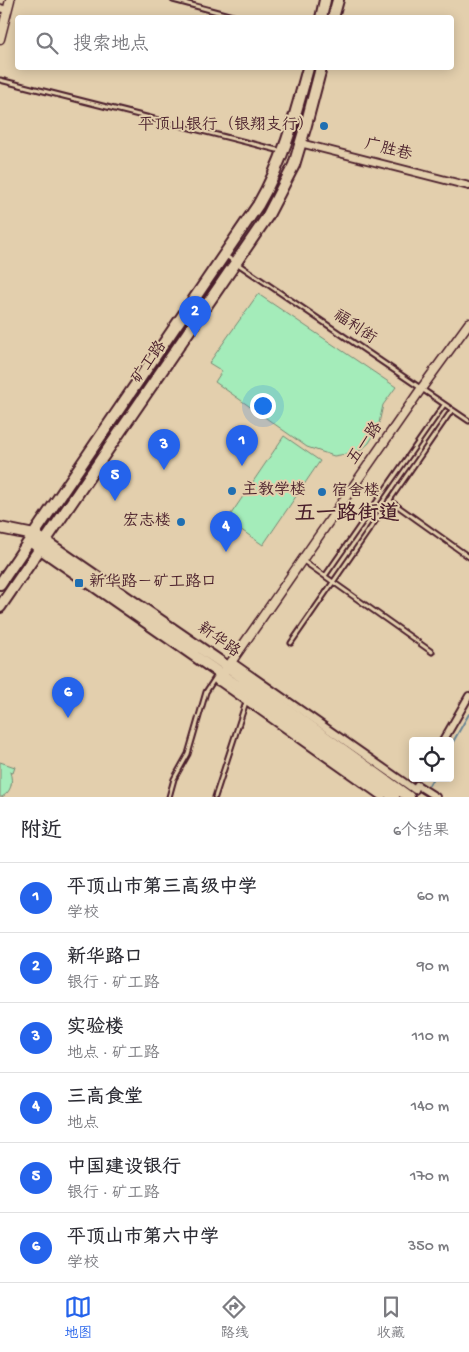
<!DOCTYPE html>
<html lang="zh">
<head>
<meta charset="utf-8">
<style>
  :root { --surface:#fff; --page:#f2f2f3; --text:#2b2b33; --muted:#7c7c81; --line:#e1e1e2; --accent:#2563eb }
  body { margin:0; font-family:"Gochi Hand","LXGW WenKai TC",sans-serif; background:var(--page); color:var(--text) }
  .controls { position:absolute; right:15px; bottom:15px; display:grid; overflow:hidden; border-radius:5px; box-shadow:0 2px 12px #0003 }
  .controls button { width:45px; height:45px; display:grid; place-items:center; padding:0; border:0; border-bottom:1px solid var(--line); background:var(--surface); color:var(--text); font:25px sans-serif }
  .you { position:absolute; left:262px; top:405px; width:18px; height:18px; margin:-12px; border:4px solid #fff; border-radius:50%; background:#1a73e8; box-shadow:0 0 0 8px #1a73e833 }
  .badge { display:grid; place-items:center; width:32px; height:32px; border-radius:50%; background:var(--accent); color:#fff; font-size:16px; font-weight:700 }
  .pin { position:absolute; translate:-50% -41px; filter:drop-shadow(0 1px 2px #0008) }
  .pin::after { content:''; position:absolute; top:26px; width:18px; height:15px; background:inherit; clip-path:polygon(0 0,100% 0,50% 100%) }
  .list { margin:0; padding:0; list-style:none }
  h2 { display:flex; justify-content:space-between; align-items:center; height:65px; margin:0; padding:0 20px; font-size:21px }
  h2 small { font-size:16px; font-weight:400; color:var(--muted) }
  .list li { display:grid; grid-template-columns:32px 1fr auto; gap:15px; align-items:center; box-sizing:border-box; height:70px; padding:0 20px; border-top:1px solid var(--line) }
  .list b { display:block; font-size:19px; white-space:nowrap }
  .list p { margin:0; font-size:16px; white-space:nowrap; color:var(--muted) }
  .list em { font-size:16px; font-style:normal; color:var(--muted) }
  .icon { flex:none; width:28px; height:28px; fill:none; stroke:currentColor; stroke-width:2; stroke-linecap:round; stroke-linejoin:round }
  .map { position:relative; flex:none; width:469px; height:797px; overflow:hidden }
  .search { position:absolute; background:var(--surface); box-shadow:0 2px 12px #0003; left:15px; right:15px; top:15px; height:55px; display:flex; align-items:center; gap:12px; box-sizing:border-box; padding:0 18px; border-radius:5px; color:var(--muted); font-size:19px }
  .sheet { height:485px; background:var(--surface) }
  nav { display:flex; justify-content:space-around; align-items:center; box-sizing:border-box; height:70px; border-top:1px solid var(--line); background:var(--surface); font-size:14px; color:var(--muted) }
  nav a { display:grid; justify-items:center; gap:2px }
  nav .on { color:var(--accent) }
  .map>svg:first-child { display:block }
</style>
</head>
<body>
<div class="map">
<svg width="469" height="797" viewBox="0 0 469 797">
  <rect width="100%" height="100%" fill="#e3cfad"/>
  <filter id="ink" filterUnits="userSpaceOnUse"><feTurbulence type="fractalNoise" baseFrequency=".02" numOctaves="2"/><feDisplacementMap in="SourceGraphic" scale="10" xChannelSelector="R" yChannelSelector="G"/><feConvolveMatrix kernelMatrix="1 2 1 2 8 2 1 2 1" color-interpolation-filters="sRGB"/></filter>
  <g filter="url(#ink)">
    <!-- green -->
    <path fill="#a4ecba" stroke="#778672" d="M258 294 396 387 383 405 378 428 369 443 361 450 352 453 334 456 307 447 215 382 222 371 209 363Z
      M284 436 320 461 263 545 227 520Z
      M0 762 15 767 13 773 10 772C13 782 12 791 2 797H0Z"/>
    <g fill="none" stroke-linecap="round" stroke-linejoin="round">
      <!-- stream -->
      <path stroke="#678494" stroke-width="2" d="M450 747 469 714
        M429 785 433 778"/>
      <defs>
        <path id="service" d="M173 0 240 18
          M0 80 281 151
          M226 256 469 421
          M389 500 469 557
          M302 560 432 652
          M325 576 444 405
          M291 643 452 410
          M169 797 174 779 188 754 206 692 217 675
          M215 797 246 702"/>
        <path id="minor" d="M0 8 7 10
          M300 143 469 186
          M232 662 415 790
          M218 681 382 797
          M443 741 469 696
          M417 785 436 797"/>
        <path id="tertiary" d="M0 39 10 0
          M218 681 421 389 469 323"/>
        <path id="primary" d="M321 18 325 0
          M333 18 338 0
          M0 528 34 535 45 541 228 667 409 797
          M35 545 222 675 394 797
          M0 584 258 205C283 162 295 116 308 68
          M0 607 267 217 294 165 306 125 321 68"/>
      </defs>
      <!-- service casing -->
      <use href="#service" stroke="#4a1f2b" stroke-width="7"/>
      <!-- minor casing -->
      <use href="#minor" stroke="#4a1f2b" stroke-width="10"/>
      <!-- tertiary casing -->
      <use href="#tertiary" stroke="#4a1f2b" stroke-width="11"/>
      <!-- primary casing -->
      <use href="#primary" stroke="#4a1f2b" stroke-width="14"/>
      <!-- service -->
      <use href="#service" stroke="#e3cfad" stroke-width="3"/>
      <!-- minor -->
      <use href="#minor" stroke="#e3cfad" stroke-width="6"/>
      <!-- tertiary -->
      <use href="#tertiary" stroke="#e3cfad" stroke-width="8"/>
      <!-- primary -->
      <use href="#primary" stroke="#e3cfad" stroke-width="10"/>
    </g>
  </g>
  <!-- markers -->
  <g fill="#1f6fb2" stroke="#e3cfad" stroke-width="2">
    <circle cx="324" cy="126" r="5"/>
    <circle cx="232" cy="491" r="5"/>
    <circle cx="322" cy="492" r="5"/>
    <circle cx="181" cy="522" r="5"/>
    <rect x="74" y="578" width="10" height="10" rx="2.5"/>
  </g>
  <g text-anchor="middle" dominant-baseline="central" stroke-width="4" stroke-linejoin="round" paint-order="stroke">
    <!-- poi labels -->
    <g font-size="16" fill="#4a1f2b" stroke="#e3cfad" text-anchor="start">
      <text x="314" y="126" text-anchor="end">平顶山银行（银翔支行）</text>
      <text x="242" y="491">主教学楼</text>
      <text x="332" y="492">宿舍楼</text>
      <text x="171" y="522" text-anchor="end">宏志楼</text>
      <text x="89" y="583">新华路－矿工路口</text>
    </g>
    <!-- street labels -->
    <g font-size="16" fill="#4a1f2b" stroke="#e3cfad">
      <text transform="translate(388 151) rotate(14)">广胜巷</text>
      <text transform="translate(354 328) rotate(34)">福利街</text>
      <text transform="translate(150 363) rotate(-55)">矿工路</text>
      <text transform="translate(366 444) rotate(-55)">五一路</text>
      <text transform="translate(218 641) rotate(35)">新华路</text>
    </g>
    <!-- district labels -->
    <g font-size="21" font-weight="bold" fill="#4a1f2b" stroke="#e3cfad">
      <text x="347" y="515">五一路街道</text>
    </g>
  </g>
</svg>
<div class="controls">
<button><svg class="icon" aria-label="locate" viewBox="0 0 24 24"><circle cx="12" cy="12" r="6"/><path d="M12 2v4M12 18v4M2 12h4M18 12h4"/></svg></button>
</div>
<div class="you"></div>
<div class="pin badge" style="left:242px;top:466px">1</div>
<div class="pin badge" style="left:195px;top:337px">2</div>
<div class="pin badge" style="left:164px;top:470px">3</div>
<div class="pin badge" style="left:226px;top:552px">4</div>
<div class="pin badge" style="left:115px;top:501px">5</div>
<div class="pin badge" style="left:68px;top:718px">6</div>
<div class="search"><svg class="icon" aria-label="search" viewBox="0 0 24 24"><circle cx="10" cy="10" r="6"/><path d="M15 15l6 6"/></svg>搜索地点</div>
</div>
<section class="sheet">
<h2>附近<small>6个结果</small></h2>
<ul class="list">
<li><span class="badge">1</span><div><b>平顶山市第三高级中学</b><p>学校</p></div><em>60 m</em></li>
<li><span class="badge">2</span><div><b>新华路口</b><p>银行 · 矿工路</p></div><em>90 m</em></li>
<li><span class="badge">3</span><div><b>实验楼</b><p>地点 · 矿工路</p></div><em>110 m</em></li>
<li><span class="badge">4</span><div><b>三高食堂</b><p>地点</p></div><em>140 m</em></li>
<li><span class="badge">5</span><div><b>中国建设银行</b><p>银行 · 矿工路</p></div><em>170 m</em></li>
<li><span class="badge">6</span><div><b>平顶山市第六中学</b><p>学校</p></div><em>350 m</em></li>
</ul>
</section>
<nav>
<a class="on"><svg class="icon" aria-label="map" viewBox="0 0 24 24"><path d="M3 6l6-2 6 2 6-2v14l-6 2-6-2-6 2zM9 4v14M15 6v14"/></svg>地图</a>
<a><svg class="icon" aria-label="directions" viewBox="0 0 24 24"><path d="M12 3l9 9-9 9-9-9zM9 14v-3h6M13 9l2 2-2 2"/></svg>路线</a>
<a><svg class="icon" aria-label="saved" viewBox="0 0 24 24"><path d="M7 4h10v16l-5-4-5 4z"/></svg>收藏</a>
</nav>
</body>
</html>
